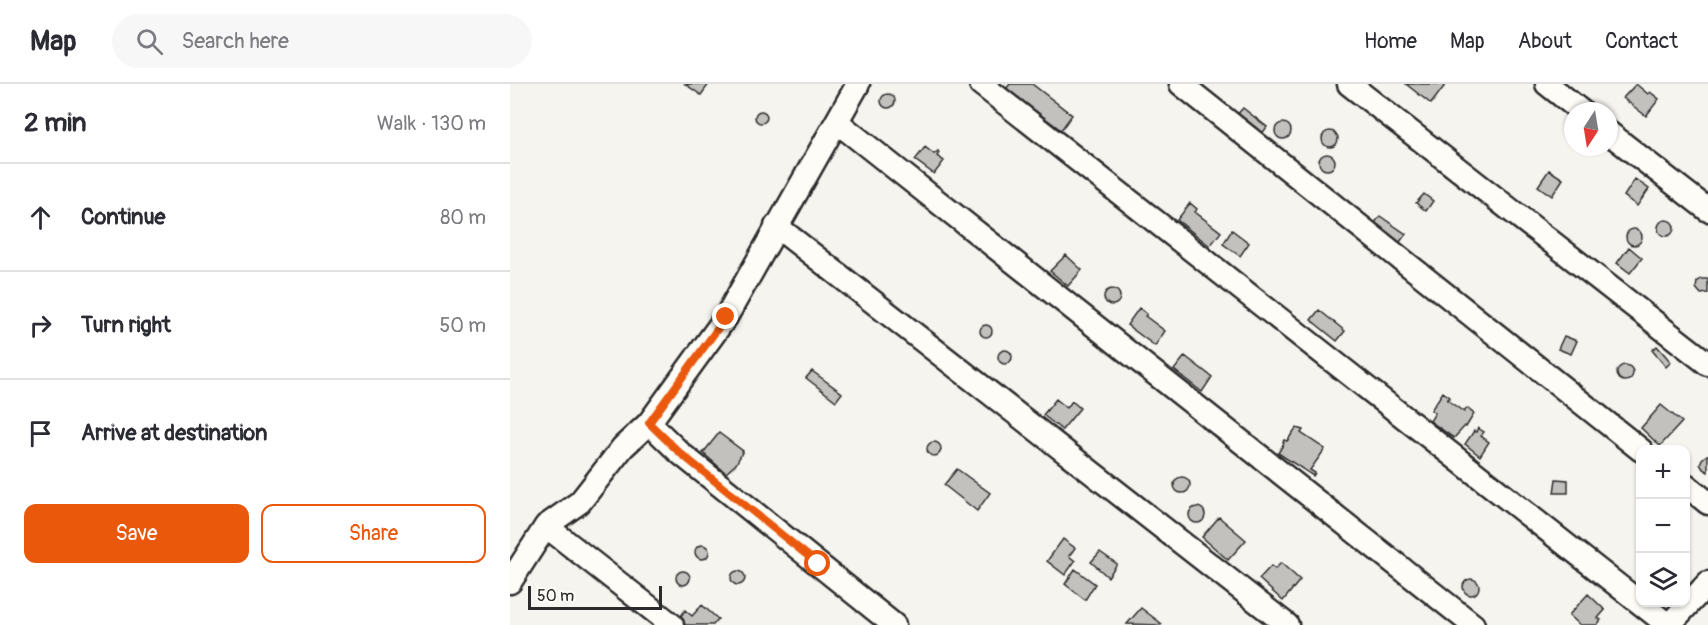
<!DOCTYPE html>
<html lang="en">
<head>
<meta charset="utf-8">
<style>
  :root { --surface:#fff; --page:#f7f7f7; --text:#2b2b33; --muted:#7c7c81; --line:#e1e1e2; --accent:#ea580c }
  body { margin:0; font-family:Pangolin,sans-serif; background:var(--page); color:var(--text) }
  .controls { position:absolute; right:18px; bottom:18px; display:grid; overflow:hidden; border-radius:12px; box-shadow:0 2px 4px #0004 }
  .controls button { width:54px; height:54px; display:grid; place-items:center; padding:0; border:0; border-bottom:2px solid var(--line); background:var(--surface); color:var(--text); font:30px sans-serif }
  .compass { position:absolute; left:1054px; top:18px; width:54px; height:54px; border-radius:50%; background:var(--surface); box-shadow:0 2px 4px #0004; rotate:192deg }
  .scale { position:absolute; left:18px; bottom:15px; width:134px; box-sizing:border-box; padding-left:6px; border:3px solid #2b2b2b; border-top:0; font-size:16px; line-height:21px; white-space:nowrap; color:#2b2b2b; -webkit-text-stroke:4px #fdfcf7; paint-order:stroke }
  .stop { position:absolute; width:18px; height:18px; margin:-14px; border:4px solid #ea580c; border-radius:50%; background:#fff }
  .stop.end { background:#ea580c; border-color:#fff; box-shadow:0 2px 6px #0008 }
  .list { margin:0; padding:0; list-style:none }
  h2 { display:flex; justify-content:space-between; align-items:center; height:78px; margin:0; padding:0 24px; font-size:26px }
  h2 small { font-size:20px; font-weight:400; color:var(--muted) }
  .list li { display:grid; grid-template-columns:39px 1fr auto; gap:18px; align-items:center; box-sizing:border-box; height:108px; padding:0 24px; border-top:2px solid var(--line) }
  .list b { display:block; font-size:22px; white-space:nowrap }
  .list em { font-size:20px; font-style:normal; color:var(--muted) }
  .actions { display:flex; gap:12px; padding:18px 24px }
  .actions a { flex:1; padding:14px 0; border:2px solid var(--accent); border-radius:12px; text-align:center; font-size:21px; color:var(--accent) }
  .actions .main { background:var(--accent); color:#fff }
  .icon { flex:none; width:33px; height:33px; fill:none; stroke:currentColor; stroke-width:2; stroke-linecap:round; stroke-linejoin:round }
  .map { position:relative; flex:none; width:1198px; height:541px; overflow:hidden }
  header { display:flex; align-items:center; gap:36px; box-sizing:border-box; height:84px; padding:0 30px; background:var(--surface); border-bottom:2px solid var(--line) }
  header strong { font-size:28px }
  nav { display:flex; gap:33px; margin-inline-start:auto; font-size:21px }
  .search { width:420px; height:54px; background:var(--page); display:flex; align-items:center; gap:15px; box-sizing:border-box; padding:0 21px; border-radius:33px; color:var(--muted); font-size:22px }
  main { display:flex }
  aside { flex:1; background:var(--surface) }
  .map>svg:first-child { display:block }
</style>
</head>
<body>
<header>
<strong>Map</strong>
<div class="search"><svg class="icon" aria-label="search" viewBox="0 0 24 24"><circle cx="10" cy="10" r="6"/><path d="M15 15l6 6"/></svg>Search here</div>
<nav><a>Home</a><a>Map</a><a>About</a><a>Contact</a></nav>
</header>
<main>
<aside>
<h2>2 min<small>Walk · 130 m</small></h2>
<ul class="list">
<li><svg class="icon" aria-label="ahead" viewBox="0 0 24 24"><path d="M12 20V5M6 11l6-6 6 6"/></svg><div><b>Continue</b></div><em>80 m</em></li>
<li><svg class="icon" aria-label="right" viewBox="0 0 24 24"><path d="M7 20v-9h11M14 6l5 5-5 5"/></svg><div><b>Turn right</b></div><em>50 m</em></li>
<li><svg class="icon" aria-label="arrive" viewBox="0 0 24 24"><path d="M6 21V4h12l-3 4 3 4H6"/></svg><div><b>Arrive at destination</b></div></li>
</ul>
<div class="actions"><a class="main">Save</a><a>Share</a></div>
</aside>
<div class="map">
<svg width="1198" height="541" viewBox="0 0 1198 541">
  <rect width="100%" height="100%" fill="#f5f4ef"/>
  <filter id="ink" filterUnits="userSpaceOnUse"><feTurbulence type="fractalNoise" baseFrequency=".0167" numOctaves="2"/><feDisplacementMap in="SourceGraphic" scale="12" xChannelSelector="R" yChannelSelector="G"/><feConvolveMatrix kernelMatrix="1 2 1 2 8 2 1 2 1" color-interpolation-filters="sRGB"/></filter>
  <g filter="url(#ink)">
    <!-- building -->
    <path fill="#c2c1be" stroke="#2b2b2b" stroke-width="1.5" d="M175 0H199L191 11Z
      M500 0H522L562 31 551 46 496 5Z
      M896 0H936L921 20Z
      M1126 0 1138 10 1140 8 1149 15 1136 32 1113 14Z
      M371 17a7 7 0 1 1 14 0a7 7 0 1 1-14 0Z
      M733 24 757 43 749 54 724 34Z
      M245 33a6 6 0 1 1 12 0a6 6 0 1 1-12 0Z
      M765 47a8 8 0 1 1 16 0a8 8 0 1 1-16 0Z
      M812 55a8 8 0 1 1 16 0a8 8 0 1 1-16 0Z
      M415 63 424 70 428 67 429 69 427 72 434 77 424 90 405 76Z
      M809 78a8 8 0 1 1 16 0a8 8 0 1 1-16 0Z
      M1039 86 1053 95 1042 112 1028 102Z
      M1125 95 1139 105 1127 122 1114 112Z
      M914 110 923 117 916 127 906 119Z
      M680 119 687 125 685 128 711 148 700 162 667 136Z
      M870 132 896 150 884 166 859 147Z
      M1148 144a8 8 0 1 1 16 0a8 8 0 1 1-16 0Z
      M1116 153a8 8 0 1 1 16 0a8 8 0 1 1-16 0Z
      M722 146 739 159 730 172 713 160Z
      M1119 163 1132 174 1120 189 1107 179Z
      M556 171 572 186 558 202 540 187Z
      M1191 195H1198V209L1191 210 1186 204 1187 198Z
      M594 213a8 8 0 1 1 16 0a8 8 0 1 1-16 0Z
      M629 224 637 230 635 232 655 247 645 262 617 241Z
      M809 226 835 247 827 257 801 236Z
      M470 247a6 6 0 1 1 12 0a6 6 0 1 1-12 0Z
      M1054 252 1067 257 1061 270 1048 265Z
      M1147 262 1161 278 1156 283 1142 266Z
      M488 273a7 7 0 1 1 14 0a7 7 0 1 1-14 0Z
      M675 272 702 293 692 308 664 286Z
      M1107 289a8 8 0 1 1 16 0a8 8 0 1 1-16 0Z
      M302 287 332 309 326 317 296 294Z
      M933 308 940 313 937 316 954 328 957 324 964 330 956 343 955 342 944 354 920 337 925 329 921 326Z
      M546 315 557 324 562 317 570 324 552 346 533 331Z
      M1151 321 1172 338 1150 362 1131 344Z
      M786 344 793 346 791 349 815 365 800 386 805 389 803 392 768 369 774 359 773 358 774 356 777 357Z
      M968 344 974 348 971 352 979 358 970 372 955 360 964 347 966 348Z
      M209 349 233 367 226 380 216 389 193 369Z
      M417 365a7 7 0 1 1 14 0a7 7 0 1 1-14 0Z
      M1197 371H1198V388L1193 385 1190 380 1192 375Z
      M447 385 480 409 467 427 434 401Z
      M664 401a8 8 0 1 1 16 0a8 8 0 1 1-16 0Z
      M1046 395 1058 396V409H1044Z
      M679 431a8 8 0 1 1 16 0a8 8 0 1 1-16 0Z
      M709 433 736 456 718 476 692 453Z
      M553 455 565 464 559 472 565 477 555 491 537 477Z
      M185 468a7 7 0 1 1 14 0a7 7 0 1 1-14 0Z
      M590 468 607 480 598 493 581 478Z
      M771 479 790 496 773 517 749 495 761 482 765 485Z
      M565 485 585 500 575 516 555 500Z
      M166 494a7 7 0 1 1 14 0a7 7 0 1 1-14 0Z
      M221 494a7 7 0 1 1 14 0a7 7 0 1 1-14 0Z
      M953 503a8 8 0 1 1 16 0a8 8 0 1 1-16 0Z
      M1078 510 1095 526 1088 534 1091 536 1087 541H1070L1059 531Z
      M192 521 208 535 203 541H172L167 538 175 526 182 532Z
      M631 524 652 540 651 541 617 540Z"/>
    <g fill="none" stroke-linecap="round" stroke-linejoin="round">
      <defs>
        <path id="minor" d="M471 0 1158 541
          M671 0 1131 366
          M839 0 1198 280
          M1037 0 1071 27
          M327 38 963 541
          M1099 49 1198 126
          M266 142 777 541
          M139 339 170 369 384 541
          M1176 401 1198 419
          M36 442 162 541
          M0 498 36 442 70 418 113 363 139 339 216 233 348 0
          M1159 541 1198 499"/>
      </defs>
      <!-- minor casing -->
      <use href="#minor" stroke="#2b2b2b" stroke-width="27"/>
      <!-- minor -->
      <use href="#minor" stroke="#fdfcf7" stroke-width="22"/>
    </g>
  </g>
  <g fill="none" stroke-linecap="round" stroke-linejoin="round" filter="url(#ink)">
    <!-- route -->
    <path stroke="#ea580c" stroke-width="8" d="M216 233 139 339 170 369 308 480"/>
  </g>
</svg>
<div class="controls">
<button>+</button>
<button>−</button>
<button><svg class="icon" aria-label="layers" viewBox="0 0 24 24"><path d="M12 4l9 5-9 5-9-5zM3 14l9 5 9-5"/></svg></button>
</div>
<svg class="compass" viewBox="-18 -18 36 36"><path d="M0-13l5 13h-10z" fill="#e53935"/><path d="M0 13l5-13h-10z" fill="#7c7c81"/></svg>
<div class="scale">50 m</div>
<div class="stop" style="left:308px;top:480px"></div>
<div class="stop end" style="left:216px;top:233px"></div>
</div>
</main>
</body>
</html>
